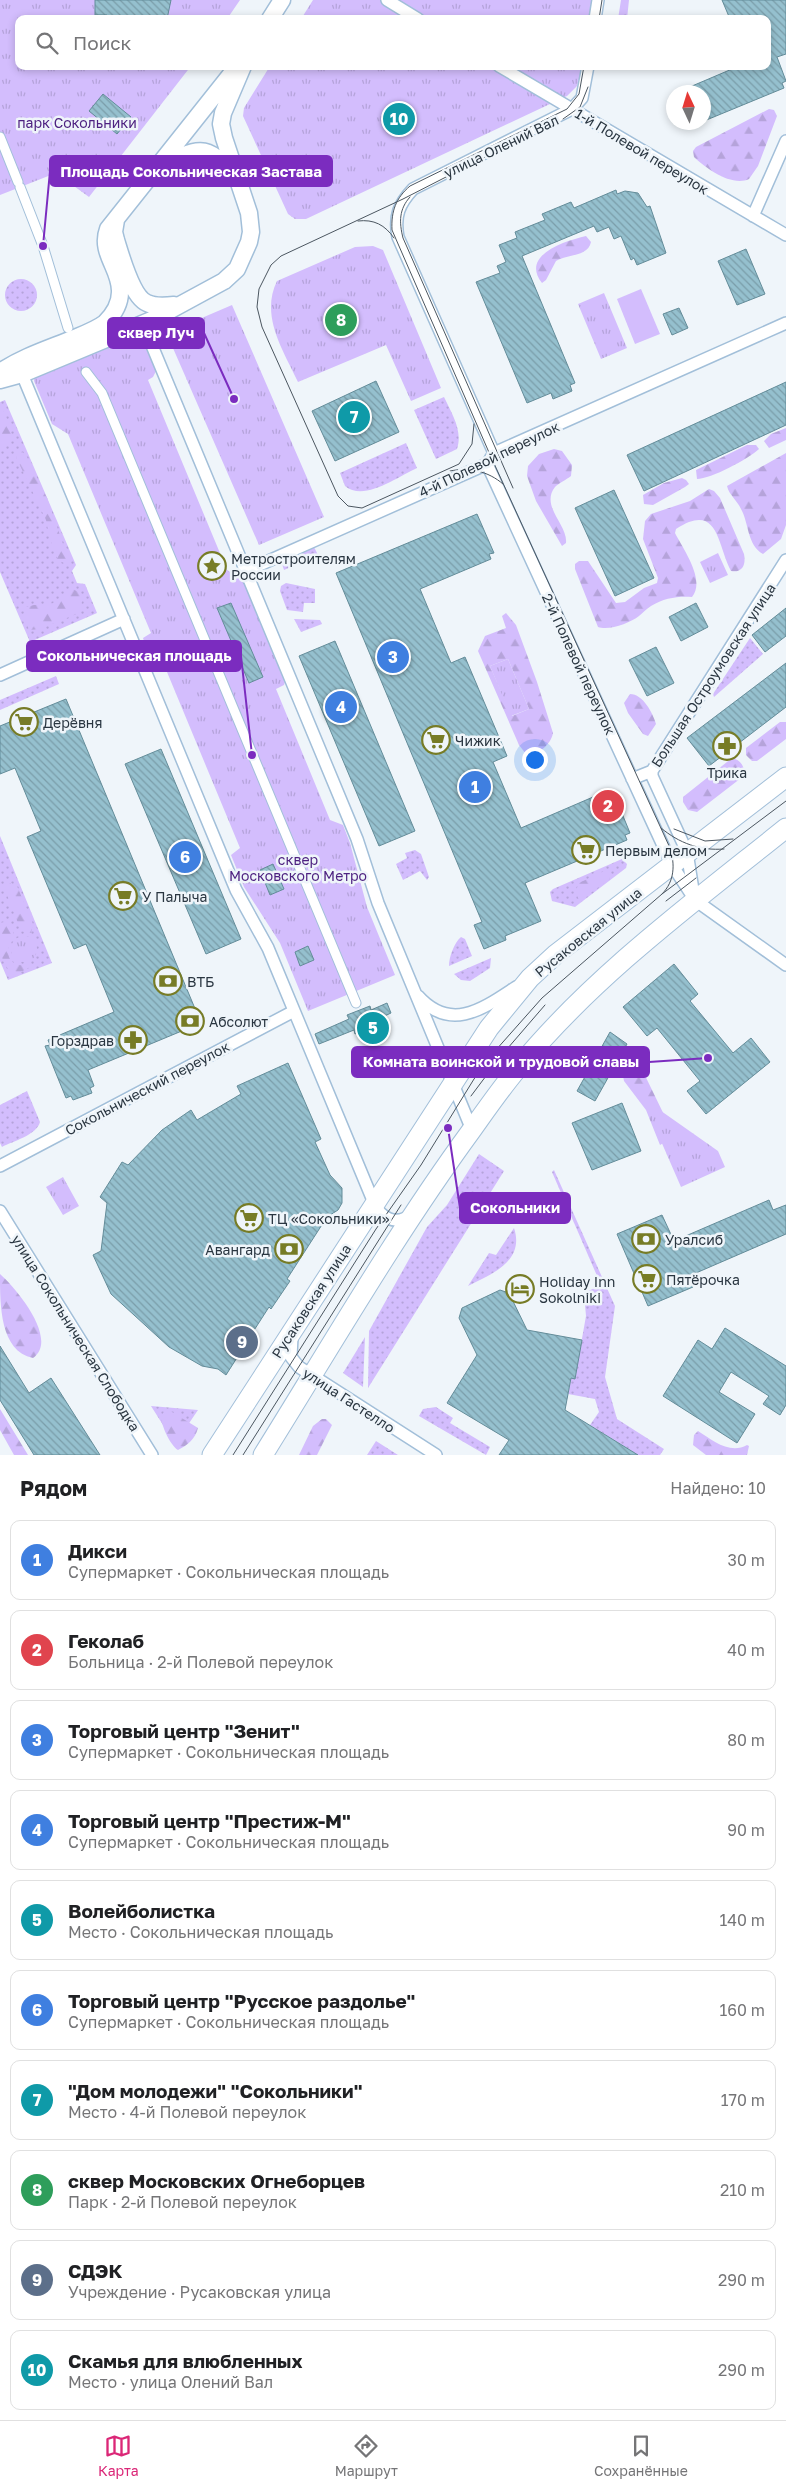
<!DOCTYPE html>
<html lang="ru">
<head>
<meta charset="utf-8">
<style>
  :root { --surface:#fff; --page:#f6f6f6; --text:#202124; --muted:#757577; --line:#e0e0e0; --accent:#db2777 }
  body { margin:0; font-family:"Golos Text",sans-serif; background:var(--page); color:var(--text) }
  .compass { position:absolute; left:666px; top:85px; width:45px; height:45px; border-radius:50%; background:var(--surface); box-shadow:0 2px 8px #0003; rotate:356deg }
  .you { position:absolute; left:534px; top:759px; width:18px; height:18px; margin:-12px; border:4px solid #fff; border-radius:50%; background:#1a73e8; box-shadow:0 0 0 8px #1a73e833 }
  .badge { display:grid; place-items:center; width:32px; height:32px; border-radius:50%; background:var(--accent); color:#fff; font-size:16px; font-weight:700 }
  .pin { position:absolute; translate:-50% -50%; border:2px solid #fff; box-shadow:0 1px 5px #0006 }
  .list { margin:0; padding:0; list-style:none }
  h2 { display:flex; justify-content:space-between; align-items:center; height:65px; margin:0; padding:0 20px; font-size:21px }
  h2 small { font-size:16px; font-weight:400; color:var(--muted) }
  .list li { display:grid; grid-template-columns:32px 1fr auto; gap:15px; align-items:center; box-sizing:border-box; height:80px; margin:0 10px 10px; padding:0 10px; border:1px solid var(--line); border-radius:10px }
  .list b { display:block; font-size:19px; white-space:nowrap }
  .list p { margin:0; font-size:16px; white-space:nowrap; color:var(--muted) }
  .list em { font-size:16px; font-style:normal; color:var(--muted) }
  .icon { flex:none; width:28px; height:28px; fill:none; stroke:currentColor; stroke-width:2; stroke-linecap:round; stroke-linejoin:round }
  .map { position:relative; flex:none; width:786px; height:1455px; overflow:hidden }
  .search { position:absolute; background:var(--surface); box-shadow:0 2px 8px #0003; left:15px; right:15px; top:15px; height:55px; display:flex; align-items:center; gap:12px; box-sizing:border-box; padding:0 18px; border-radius:10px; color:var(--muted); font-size:19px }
  .sheet { height:965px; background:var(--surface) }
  nav { display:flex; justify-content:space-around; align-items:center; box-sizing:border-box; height:70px; border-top:1px solid var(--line); background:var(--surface); font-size:14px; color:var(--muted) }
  nav a { display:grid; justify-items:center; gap:2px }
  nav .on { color:var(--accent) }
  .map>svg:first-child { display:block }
</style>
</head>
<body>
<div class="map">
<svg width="786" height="1455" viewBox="0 0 786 1455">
  <defs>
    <pattern id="grass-dots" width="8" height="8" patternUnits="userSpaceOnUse" patternTransform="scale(1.25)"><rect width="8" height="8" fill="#d3bdfd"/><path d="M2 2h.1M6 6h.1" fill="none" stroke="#b5a3da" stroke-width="1.8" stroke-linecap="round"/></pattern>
    <pattern id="forest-firs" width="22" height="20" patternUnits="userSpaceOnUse" patternTransform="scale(1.25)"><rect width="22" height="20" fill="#d3bdfd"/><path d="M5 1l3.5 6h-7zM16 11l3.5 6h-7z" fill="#b5a3da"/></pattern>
    <pattern id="park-tufts" width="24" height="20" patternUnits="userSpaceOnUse" patternTransform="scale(1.25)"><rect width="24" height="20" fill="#d3bdfd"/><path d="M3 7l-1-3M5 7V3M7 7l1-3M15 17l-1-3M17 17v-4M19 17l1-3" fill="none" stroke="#b5a3da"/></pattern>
    <pattern id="building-back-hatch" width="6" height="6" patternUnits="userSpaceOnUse" patternTransform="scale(1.25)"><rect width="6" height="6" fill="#95c0ce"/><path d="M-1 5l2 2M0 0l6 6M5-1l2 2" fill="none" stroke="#7a9da9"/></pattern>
  </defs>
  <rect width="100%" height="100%" fill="#eff5fa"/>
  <!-- grass -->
  <path fill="url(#grass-dots)" d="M5 295a16 16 0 1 1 32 0a16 16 0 1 1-32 0Z
    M444 397C452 414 463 431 457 449L436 459 414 410Z
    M5 400 76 565 72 571 77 583 85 584 97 613 30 642 0 572V402Z
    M406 443 417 468C397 477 364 502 345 486L340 473Z
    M314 547 318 555 284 570 281 561Z
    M286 583 315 589V603H304L303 612 287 610 280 591 281 586Z
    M294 619 320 620 322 624 301 632Z
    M750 638 763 654 714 697 713 694Z
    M56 676 59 684 0 710V700Z
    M0 836 52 963 8 980 0 961Z
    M415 850 421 854 429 877 427 880 420 871 403 880 396 864 407 858 405 853Z
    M622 859 627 864 626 868 575 907 552 901 550 892 553 889Z
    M461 937 465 939 472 956 449 966C449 957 454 943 461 937Z
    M491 958 490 968 470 981 461 980 454 974Z
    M27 1091 40 1122C37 1135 13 1141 2 1147L0 1143V1105Z
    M479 1154 504 1171 368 1388 369 1331 427 1227 447 1205Z
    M554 1170 615 1306 605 1377 617 1419 664 1449 660 1455H638L590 1425 599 1412 595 1399 568 1394 571 1378H575L586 1316 584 1293 601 1285 552 1172Z
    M514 1228C525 1261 492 1274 468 1286L489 1253 496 1255Z
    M365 1337 363 1387 343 1373Z
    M151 1406 198 1410 175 1444Z
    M436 1407 453 1418 450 1423 490 1447 486 1455 419 1416 423 1409Z
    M376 1441 398 1455H367Z"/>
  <!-- forest -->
  <path fill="url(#forest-firs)" fill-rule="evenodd" d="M621 0H629L627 19H618Z
    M769 109 774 110 777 116 758 166 749 179C732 187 707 169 694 157L693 151 696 147Z
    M586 236 591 242C588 257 567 254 556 261L546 280 542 283C520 255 565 241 586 236Z
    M0 409 3 410C9 424 19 442 0 449Z
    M786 428V440L769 448 764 441 771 434Z
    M747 445H756L759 449C748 459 711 479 697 479L696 470Z
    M554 449 562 451 572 465 571 476C566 480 559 483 555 487 540 506 568 525 566 543L562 546 536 501 527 476 528 466 539 454Z
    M22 452 26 455 47 498 63 544 70 554 68 565 58 560 50 539 46 520 16 457Z
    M786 453V525L781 539 763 554C747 545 749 523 741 509 737 500 729 495 727 486Z
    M682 478 686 480 689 484 685 487 653 505 644 504 643 495 664 483Z
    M709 489 714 491 720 498 744 554C746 564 743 573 731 571 717 545 719 501 676 529L675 533C683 549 706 580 692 597 678 596 664 598 651 606 646 609 643 613 639 616 630 623 609 631 598 627L575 569V564L579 561H588L616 603 625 602 644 588 657 583 658 578 643 539 645 521 651 514 690 501Z
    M73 589 80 593 82 601 79 613 40 629 29 630 24 614 26 607 34 605H50Z
    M506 613 516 625 537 682 553 733C551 745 537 756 526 754L519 745 478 651 485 636 506 628 502 616ZM508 659 529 709 512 716 490 666Z
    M630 694C643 694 653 713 656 724L648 736 643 734 628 713 624 703Z
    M780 722H786V739L757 761H752L746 755V748Z
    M732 758C741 760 744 766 745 775L697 812 688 810 683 802V797Z
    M604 871H609L610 879 582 899 578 898 576 890 579 883Z
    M11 883 17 886 33 924 31 933 21 931 4 887Z
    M4 922 14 931C11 941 2 958 16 964 21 966 27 965 32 966L12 977 0 954V923Z
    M637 1059 668 1123 665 1142 660 1145 646 1110 624 1081 623 1076 630 1061Z
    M0 1274C17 1289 59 1340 33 1358 0 1351 0 1306 0 1274Z
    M0 1409 28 1455H14L0 1430Z
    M164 1412H172L198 1428C195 1439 188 1445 178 1450 170 1445 161 1425 161 1416Z
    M322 1419H326L332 1425 317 1455H299L313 1426Z
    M698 1431C712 1440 730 1455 747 1445L749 1446 747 1455H706L693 1445 694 1435Z"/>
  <!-- park -->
  <path fill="url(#park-tufts)" d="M0 0H240L227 19H19V66H191L89 197 56 173 0 195Z
    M313 0H593L590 19H301Z
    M270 66H583L577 86 567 96 306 219H295L288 214 243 116 244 108Z
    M373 246 383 250 441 388 411 401 386 345 298 382C283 350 260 316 277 281L355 247Z
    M604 293 627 348 601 359 578 304Z
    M232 305 324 517 259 545 169 339 170 334 176 329Z
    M139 333 156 371 153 377 148 380 227 570 243 580 285 682 284 685 276 689 330 820 343 825 350 843 367 907 395 975 308 1011 280 943 244 887 231 855 240 848 167 672 150 660 143 638 151 633 68 434 52 424 34 381V376Z
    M718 553 728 575 710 583 700 562Z
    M508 659 529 709 511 716 490 666Z
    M11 949a13 13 0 1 1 26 0a13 13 0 1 1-26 0Z
    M654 1106 718 1151 725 1167 681 1187 647 1109Z
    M63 1177 79 1206 63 1215 46 1187Z"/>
  <!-- pitch -->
  <path fill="#d3bdfd" d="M641 289 660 334 635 344 617 299Z"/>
  <!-- building -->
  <path fill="url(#building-back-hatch)" stroke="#638c99" d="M95 0H171L167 19H107V15H95Z
    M722 0H786V54L777 57 786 81 782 83 784 88 704 121V92H678L739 66H767V19H730Z
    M103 94 131 117 117 134 89 111Z
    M616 190 617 194 625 191 638 193 647 207 650 206 666 253 637 265 634 258 631 260 621 236 614 239 609 227 597 232 594 226 522 256 575 383 570 385 572 391 553 399 551 393 527 403 476 282 500 273 497 266 506 262 499 245 517 238 515 232 545 220 542 214 571 202 574 208Z
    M746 249 765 294 737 305 718 261Z
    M679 308 688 328 672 335 663 314Z
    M376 381 399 432 335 461 312 411Z
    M786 382V425L644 491 627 455Z
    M614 490 654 578 615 596 575 508Z
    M477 514 494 553 489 554 491 559 420 589 451 663 465 657 507 756 493 762 521 828 607 791 609 796 614 794 630 833 625 835 627 840 525 883 541 921 505 936 506 940 484 949 474 925 482 922 336 573Z
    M231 603 263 677 249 683 217 608Z
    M696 603 708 627 681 641 669 617Z
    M786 608V636L765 652 752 635Z
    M335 641 415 831 379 846 299 656Z
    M656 647 674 683 647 696 629 660Z
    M786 663V707L709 766 687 738Z
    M66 699 201 1023 88 1070 94 1086 90 1088 92 1093 73 1100 71 1096 66 1098 55 1071 45 1046 50 1045 48 1040 114 1012 86 944 74 949 27 837 41 831 15 768 0 774V726Z
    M161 749 241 939 206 954 125 764Z
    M273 864 284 889 270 895 260 870Z
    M308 946 314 960 300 966 295 952Z
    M674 964 698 994 690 1001 733 1053 751 1038 770 1062 706 1114 687 1091 700 1081 657 1028 647 1036 623 1007Z
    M387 1003 391 1013 376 1020 377 1024 355 1034 354 1030 319 1044 315 1034 349 1019 347 1015 370 1006 371 1010Z
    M610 1032 627 1044 595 1101 577 1091Z
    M288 1063 321 1139 315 1142 330 1175 342 1188V1203L338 1210 327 1217 287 1279 290 1281 271 1309 269 1307 251 1335 257 1340 247 1357 240 1353 226 1375 218 1369 202 1366 169 1347 111 1294 93 1255 101 1251 107 1203 100 1197 122 1162 128 1165 162 1130 191 1110 197 1120 241 1094 237 1086Z
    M622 1103 641 1151 592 1170 572 1123Z
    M769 1200 773 1210 786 1205V1234L689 1276 693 1287 648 1306 617 1234 662 1215 674 1241Z
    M500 1290 509 1293 527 1330 582 1340 575 1379 571 1378 565 1410 638 1455H499L509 1440 447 1403 477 1355 459 1318 462 1308Z
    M725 1328 786 1366V1405L780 1415 763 1404 769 1396 731 1372 719 1392 755 1414 737 1443 663 1396 698 1340 712 1349Z
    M0 1346 29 1393 51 1378 100 1455H34L0 1400Z"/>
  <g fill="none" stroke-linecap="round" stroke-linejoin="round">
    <defs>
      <path id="pedestrian" d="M0 137 18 182
        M20 187 43 246 68 328
        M86 372 102 393 356 1003"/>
      <path id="minor" d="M387 0 418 19
        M595 19 598 0
        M499 66 786 235
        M753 216 786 141
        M154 319 148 329V336L357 839 378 903 472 1130
        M22 367V374L236 890 268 948 374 1203C381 1218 395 1226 411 1215
        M494 453 398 237C394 216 399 204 413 189L572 109 582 98 588 66
        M487 464 672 865 695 900 786 965
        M246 571 487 464 494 453 786 323
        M0 675 124 619
        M652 771V776L687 852 694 896
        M632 779 652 771 786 560
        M418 996C451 1033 484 1008 516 987
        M0 1166 294 1011
        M0 1211 152 1455
        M292 1337 291 1357 299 1367 436 1455"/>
      <path id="secondary" d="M270 19 282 0
        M162 167C195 148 208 141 232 176
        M116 220 114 232 116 240C121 256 132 297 147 303 155 307 165 306 174 305
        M0 372C24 356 51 348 77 337 87 333 97 329 105 323 113 315 120 304 120 292 121 269 99 253 108 229L236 68
        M0 380 22 374 154 319 224 281 237 269 249 242 251 232 249 213 224 138 221 124 223 113 243 66"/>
      <path id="primary" d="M212 1455 489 1028 530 978 556 954 786 777
        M263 1455C331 1346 395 1235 471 1131 486 1110 501 1088 518 1068 592 977 695 901 786 828"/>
    </defs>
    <!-- pedestrian casing -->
    <use href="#pedestrian" stroke="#a2bfd9" stroke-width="11"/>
    <!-- minor casing -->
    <use href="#minor" stroke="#a2bfd9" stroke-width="14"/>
    <!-- secondary casing -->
    <use href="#secondary" stroke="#a2bfd9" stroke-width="19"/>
    <!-- primary casing -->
    <use href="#primary" stroke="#a2bfd9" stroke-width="21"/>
    <!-- pedestrian -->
    <use href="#pedestrian" stroke="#fff" stroke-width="9"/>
    <!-- minor -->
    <use href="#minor" stroke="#fff" stroke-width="11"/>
    <!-- secondary -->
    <use href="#secondary" stroke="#fff" stroke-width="16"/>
    <!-- primary -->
    <use href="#primary" stroke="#fff" stroke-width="19"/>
    <!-- tram -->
    <path stroke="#4b5660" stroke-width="1" d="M599 19 602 0
      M584 66 579 94 567 109 410 186C396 198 391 211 392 230L491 457 670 848C675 864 675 881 662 894
      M563 119 580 107 588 87
      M410 197C399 209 399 222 403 238L513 488
      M358 221C374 219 385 225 394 238
      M474 424 472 444 459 464 362 508 348 506 338 496 262 327 257 307 259 289 271 265 281 256 403 199 491 154
      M450 471C469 467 488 471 503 484
      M661 828C679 843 700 851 724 849
      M674 829 705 841 733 839
      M666 901 696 878
      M471 1096 501 1056 545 1005
      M233 1455 376 1229 421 1165 474 1079 495 1051 542 998 662 894 786 801
      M243 1455 401 1205"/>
  </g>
  <!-- icons -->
  <defs>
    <symbol id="sight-ring" viewBox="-11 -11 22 22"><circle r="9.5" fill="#eff5fa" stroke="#777c26" stroke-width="1.5"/><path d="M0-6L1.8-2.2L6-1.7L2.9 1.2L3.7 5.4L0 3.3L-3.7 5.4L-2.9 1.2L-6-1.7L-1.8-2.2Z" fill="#777c26"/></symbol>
    <symbol id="supermarket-ring" viewBox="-11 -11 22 22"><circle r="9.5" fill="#eff5fa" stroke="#777c26" stroke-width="1.5"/><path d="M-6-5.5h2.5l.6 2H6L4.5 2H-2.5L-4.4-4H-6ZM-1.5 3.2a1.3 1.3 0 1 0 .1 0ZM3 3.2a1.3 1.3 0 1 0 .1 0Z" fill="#777c26"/></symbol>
    <symbol id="pharmacy-ring" viewBox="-11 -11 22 22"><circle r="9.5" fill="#eff5fa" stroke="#777c26" stroke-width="1.5"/><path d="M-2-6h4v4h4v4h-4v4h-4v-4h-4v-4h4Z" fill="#777c26"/></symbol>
    <symbol id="bank-ring" viewBox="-11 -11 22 22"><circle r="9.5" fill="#eff5fa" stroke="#777c26" stroke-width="1.5"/><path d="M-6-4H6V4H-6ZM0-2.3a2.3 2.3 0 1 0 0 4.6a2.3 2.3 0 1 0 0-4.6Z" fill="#777c26"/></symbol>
    <symbol id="hotel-ring" viewBox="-11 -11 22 22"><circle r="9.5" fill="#eff5fa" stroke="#777c26" stroke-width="1.5"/><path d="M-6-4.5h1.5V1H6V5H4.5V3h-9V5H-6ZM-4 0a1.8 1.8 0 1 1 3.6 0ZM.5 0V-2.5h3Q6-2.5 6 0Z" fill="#777c26"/></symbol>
  </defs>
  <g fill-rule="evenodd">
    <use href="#sight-ring" x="196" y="550" width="32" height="32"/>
    <use href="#supermarket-ring" x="8" y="706" width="32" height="32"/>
    <use href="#supermarket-ring" x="420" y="724" width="32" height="32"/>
    <use href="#pharmacy-ring" x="711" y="730" width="32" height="32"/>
    <use href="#supermarket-ring" x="570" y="834" width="32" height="32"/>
    <use href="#supermarket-ring" x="107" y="880" width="32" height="32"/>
    <use href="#bank-ring" x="152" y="965" width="32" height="32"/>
    <use href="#bank-ring" x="174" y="1005" width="32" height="32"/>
    <use href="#pharmacy-ring" x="117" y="1024" width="32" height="32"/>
    <use href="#supermarket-ring" x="233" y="1202" width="32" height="32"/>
    <use href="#bank-ring" x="630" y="1223" width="32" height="32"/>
    <use href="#bank-ring" x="273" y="1233" width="32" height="32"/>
    <use href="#supermarket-ring" x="631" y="1263" width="32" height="32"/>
    <use href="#hotel-ring" x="504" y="1273" width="32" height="32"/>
  </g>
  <g text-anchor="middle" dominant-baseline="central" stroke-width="5" stroke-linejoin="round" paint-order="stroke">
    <!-- park labels -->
    <g font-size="14" fill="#4e2281" stroke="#eff5fa">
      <text x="77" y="122">парк Сокольники</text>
      <text x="298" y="859">сквер<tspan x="298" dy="16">Московского Метро</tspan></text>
    </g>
    <!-- street labels -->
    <g font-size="14" fill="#2a3641" stroke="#eff5fa">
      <text transform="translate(501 146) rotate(-26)">улица Олений Вал</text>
      <text transform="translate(642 151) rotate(31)">1-й Полевой переулок</text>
      <text transform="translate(489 459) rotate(-26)">4-й Полевой переулок</text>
      <text transform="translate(579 664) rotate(65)">2-й Полевой переулок</text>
      <text transform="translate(713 675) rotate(-57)">Большая Остроумовская улица</text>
      <text transform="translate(588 932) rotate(-39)">Русаковская улица</text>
      <text transform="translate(147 1088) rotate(-28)">Сокольнический переулок</text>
      <text transform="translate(311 1301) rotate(-57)">Русаковская улица</text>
      <text transform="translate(76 1333) rotate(58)">улица Сокольническая Слободка</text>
      <text transform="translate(349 1400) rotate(33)">улица Гастелло</text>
    </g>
    <!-- poi labels -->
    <g font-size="14" fill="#2a3641" stroke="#eff5fa" text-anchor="start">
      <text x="231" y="558">Метростроителям<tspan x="231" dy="16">России</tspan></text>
      <text x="43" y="722">Дерёвня</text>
      <text x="455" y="740">Чижик</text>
      <text x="727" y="772" text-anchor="middle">Трика</text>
      <text x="605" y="850">Первым делом</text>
      <text x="142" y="896">У Палыча</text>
      <text x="187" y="981">ВТБ</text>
      <text x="209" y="1021">Абсолют</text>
      <text x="114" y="1040" text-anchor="end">Горздрав</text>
      <text x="268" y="1218">ТЦ «Сокольники»</text>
      <text x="665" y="1239">Уралсиб</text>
      <text x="270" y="1249" text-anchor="end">Авангард</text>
      <text x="666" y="1279">Пятёрочка</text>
      <text x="539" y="1281">Holiday Inn<tspan x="539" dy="16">Sokolniki</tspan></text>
    </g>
  </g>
  <!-- callouts -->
  <path fill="none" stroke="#7b2cbf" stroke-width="2" d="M43 246L50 171M234 399L204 333M252 755L241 656M708 1058L649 1062M448 1128L460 1208"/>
  <g fill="#7b2cbf" stroke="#eff5fa" stroke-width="2">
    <circle cx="43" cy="246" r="5"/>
    <circle cx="234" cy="399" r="5"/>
    <circle cx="252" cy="755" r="5"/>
    <circle cx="708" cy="1058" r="5"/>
    <circle cx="448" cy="1128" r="5"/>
  </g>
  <g fill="#7b2cbf" stroke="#7b2cbf" stroke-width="2">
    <rect x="50" y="156" width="282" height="30" rx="5"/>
    <rect x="108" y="318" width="96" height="30" rx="5"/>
    <rect x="27" y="641" width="214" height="30" rx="5"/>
    <rect x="352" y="1047" width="297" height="30" rx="5"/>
    <rect x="460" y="1193" width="110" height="30" rx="5"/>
  </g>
  <g font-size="15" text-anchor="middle" font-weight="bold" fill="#fff">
    <text x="191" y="177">Площадь Сокольническая Застава</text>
    <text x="156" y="338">сквер Луч</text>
    <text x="134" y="661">Сокольническая площадь</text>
    <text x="501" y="1067">Комната воинской и трудовой славы</text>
    <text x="515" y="1213">Сокольники</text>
  </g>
</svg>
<svg class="compass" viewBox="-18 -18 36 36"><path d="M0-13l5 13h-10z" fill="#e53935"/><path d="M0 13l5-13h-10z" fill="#757577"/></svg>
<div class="you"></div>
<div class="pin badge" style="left:475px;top:787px;background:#3f7fe0">1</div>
<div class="pin badge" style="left:608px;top:806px;background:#e0444e">2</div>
<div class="pin badge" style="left:393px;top:657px;background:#3f7fe0">3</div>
<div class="pin badge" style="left:341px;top:707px;background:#3f7fe0">4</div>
<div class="pin badge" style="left:373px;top:1028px;background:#0f9aa8">5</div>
<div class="pin badge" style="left:185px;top:857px;background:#3f7fe0">6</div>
<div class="pin badge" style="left:354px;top:417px;background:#0f9aa8">7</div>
<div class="pin badge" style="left:341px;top:320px;background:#2e9e5b">8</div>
<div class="pin badge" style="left:242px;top:1342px;background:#5c6f8a">9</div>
<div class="pin badge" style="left:399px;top:119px;background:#0f9aa8">10</div>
<div class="search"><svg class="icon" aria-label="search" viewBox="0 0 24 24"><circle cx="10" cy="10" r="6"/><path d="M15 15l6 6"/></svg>Поиск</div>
</div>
<section class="sheet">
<h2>Рядом<small>Найдено: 10</small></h2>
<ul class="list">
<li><span class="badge" style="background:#3f7fe0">1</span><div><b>Дикси</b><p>Супермаркет · Сокольническая площадь</p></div><em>30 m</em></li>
<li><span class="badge" style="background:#e0444e">2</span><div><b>Геколаб</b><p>Больница · 2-й Полевой переулок</p></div><em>40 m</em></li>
<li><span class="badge" style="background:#3f7fe0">3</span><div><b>Торговый центр &quot;Зенит&quot;</b><p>Супермаркет · Сокольническая площадь</p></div><em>80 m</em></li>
<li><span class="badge" style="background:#3f7fe0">4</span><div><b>Торговый центр &quot;Престиж-М&quot;</b><p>Супермаркет · Сокольническая площадь</p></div><em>90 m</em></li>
<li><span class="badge" style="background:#0f9aa8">5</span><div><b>Волейболистка</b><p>Место · Сокольническая площадь</p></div><em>140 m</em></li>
<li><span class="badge" style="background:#3f7fe0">6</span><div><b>Торговый центр &quot;Русское раздолье&quot;</b><p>Супермаркет · Сокольническая площадь</p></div><em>160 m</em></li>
<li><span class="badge" style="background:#0f9aa8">7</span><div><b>&quot;Дом молодежи&quot; &quot;Сокольники&quot;</b><p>Место · 4-й Полевой переулок</p></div><em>170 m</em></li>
<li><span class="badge" style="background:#2e9e5b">8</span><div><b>сквер Московских Огнеборцев</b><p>Парк · 2-й Полевой переулок</p></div><em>210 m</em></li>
<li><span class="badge" style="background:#5c6f8a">9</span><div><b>СДЭК</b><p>Учреждение · Русаковская улица</p></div><em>290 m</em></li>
<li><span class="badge" style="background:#0f9aa8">10</span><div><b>Скамья для влюбленных</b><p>Место · улица Олений Вал</p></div><em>290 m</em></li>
</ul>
</section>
<nav>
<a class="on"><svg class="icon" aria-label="map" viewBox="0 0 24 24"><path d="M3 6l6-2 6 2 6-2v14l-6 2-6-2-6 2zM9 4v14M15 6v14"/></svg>Карта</a>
<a><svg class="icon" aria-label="directions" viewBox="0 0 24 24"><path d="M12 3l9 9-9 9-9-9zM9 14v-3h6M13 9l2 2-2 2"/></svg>Маршрут</a>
<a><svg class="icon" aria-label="saved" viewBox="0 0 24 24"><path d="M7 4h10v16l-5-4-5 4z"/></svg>Сохранённые</a>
</nav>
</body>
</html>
